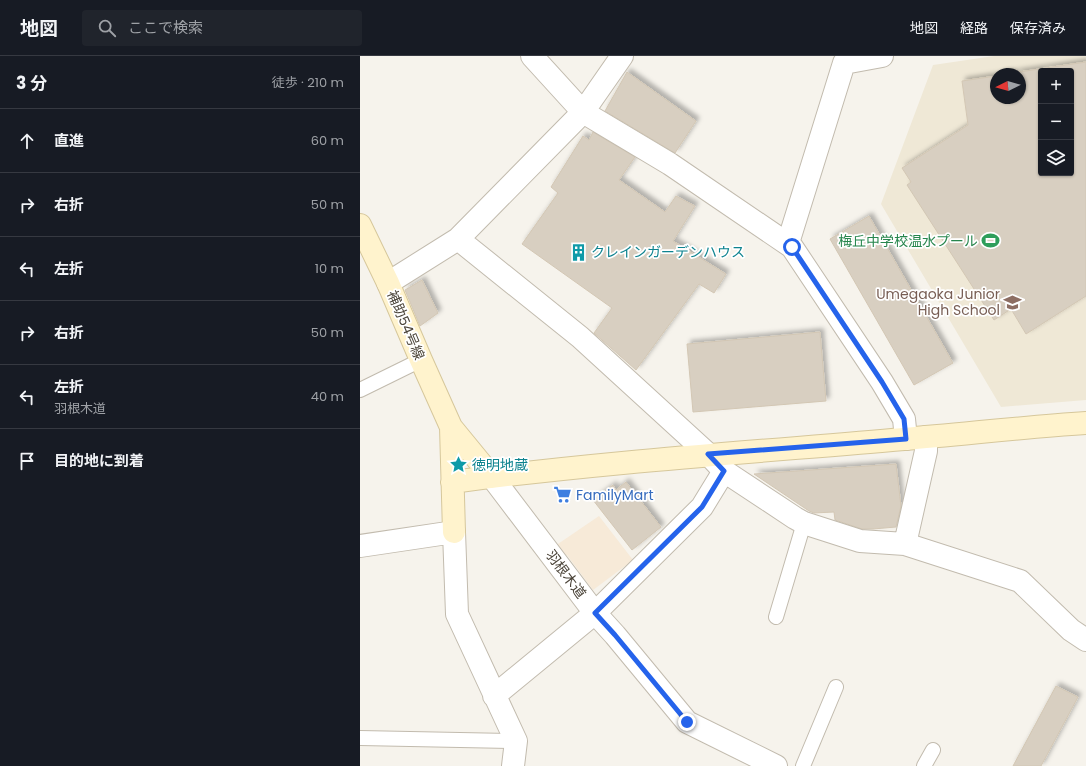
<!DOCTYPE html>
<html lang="ja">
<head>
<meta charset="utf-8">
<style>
  :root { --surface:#171b24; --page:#20242c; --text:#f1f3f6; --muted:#9ea1a6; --line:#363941 }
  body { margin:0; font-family:Poppins,"Noto Sans JP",sans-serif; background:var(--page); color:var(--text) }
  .controls { position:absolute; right:12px; top:12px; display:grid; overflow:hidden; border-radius:4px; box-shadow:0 1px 3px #0004 }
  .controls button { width:36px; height:36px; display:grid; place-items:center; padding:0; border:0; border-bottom:1px solid var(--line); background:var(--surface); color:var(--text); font:20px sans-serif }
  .compass { position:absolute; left:630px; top:12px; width:36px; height:36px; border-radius:50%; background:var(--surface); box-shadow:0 1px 3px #0004; rotate:265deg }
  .stop { position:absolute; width:12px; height:12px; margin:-9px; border:3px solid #2563eb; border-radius:50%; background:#fff }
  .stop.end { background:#2563eb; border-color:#fff; box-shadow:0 1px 4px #0008 }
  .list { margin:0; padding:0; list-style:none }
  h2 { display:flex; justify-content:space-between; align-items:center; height:52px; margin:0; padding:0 16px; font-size:17px }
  h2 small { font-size:13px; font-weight:400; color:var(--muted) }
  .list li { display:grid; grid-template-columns:26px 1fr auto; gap:12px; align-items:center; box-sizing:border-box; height:64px; padding:0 16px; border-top:1px solid var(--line) }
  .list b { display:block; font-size:15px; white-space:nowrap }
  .list p { margin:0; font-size:13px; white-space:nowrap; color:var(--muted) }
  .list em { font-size:13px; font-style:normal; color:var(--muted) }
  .icon { flex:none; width:22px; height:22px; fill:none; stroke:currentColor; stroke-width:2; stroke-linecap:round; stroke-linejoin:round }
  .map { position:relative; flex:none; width:726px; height:710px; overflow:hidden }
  header { display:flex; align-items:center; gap:24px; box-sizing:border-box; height:56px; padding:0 20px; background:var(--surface); border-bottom:1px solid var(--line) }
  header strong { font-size:19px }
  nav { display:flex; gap:22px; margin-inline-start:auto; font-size:14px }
  .search { width:280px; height:36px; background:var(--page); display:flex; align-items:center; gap:10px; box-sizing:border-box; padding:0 14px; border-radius:4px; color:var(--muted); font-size:15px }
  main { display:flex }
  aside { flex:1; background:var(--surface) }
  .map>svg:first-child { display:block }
</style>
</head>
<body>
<header>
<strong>地図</strong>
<div class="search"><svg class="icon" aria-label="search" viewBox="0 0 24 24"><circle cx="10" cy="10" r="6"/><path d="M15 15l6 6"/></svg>ここで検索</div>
<nav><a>地図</a><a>経路</a><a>保存済み</a></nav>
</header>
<main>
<aside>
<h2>3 分<small>徒歩 · 210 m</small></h2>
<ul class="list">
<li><svg class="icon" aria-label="ahead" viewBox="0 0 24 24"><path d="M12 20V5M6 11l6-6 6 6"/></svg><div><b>直進</b></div><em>60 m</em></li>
<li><svg class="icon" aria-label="right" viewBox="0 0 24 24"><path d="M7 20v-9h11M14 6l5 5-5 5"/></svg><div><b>右折</b></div><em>50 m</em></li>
<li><svg class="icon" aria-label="left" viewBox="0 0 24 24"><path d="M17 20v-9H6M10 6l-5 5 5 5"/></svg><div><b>左折</b></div><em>10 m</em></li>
<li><svg class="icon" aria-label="right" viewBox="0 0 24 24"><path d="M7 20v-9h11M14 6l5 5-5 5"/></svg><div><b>右折</b></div><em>50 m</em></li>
<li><svg class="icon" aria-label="left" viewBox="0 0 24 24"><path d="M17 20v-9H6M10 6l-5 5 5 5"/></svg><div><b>左折</b><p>羽根木道</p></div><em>40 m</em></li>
<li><svg class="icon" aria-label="arrive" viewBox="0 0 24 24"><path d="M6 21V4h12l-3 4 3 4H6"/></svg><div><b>目的地に到着</b></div></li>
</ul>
</aside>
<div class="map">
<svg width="726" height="710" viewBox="0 0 726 710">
  <defs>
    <filter id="shadow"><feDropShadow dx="3.5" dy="-3.5" stdDeviation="2" flood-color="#0004"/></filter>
  </defs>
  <rect width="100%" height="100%" fill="#f6f3ec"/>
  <!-- commercial -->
  <path fill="#f7ead8" d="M239 460 273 504 233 534 207 499 203 501 195 490Z"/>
  <!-- education -->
  <path fill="#efe8d6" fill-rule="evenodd" d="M634 0H726V344L641 351 521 148 573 9ZM681 15H711V117H681ZM636 18H660V42H636Z"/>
  <!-- building -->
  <path fill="#d8cfc1" stroke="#d3c7b4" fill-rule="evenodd" filter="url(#shadow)" d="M726 6V240L666 278 651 253 634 264 547 129 551 126 542 112 608 69 602 25 636 20V42H660V18H646ZM681 15H711V117H681Z
    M267 16 336 65 315 97 245 55Z
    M233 76 275 101 259 124 305 156 316 140 335 150 313 185 366 218 354 237 339 228 276 314 234 277 252 252 162 188 198 137 191 131 223 80 229 84Z
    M509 160 593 307 554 329 470 183Z
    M62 224 78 257 60 270 45 234Z
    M460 276 466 345 333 356 327 288Z
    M536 408 541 450 536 471 513 473H502L475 464 474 456 454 457 449 455 394 418Z
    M266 426 301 471 272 494 233 444 253 429 256 434Z
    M696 630 718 641 681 710H653Z"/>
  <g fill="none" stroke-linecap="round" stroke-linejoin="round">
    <defs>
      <path id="lane" d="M0 334 61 304
        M416 561 444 467
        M0 682 156 685
        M443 710 476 631
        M564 710 573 694"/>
      <path id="street" d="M172 0 223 56 310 108 432 191 522 326 544 363 546 383
        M98 183 220 281 348 398 364 415 435 462 444 467 500 485 545 488 660 525 711 574 726 584
        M428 187 484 7 522 0
        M28 227 98 183 223 56 262 0
        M132 421 235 557 255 579 327 666 416 710
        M545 488 566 395V381
        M0 490 94 476 97 558 156 685 153 710
        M134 640 235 557 342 451 364 415"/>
      <path id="secondary" d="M0 169 28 227 61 304 91 371 132 421
        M91 371 94 476
        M92 426C243 406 394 396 544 383 605 378 665 371 726 367"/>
    </defs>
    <!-- lane casing -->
    <use href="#lane" stroke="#c2bbae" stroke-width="16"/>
    <!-- street casing -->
    <use href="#street" stroke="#c2bbae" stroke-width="24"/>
    <!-- secondary casing -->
    <use href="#secondary" stroke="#d6c79b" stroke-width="24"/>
    <!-- lane -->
    <use href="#lane" stroke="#fff" stroke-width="14"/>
    <!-- street -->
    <use href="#street" stroke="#fff" stroke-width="22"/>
    <!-- secondary -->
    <use href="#secondary" stroke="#fff3cd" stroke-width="22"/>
  </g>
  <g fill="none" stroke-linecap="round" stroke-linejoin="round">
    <!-- route -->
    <path stroke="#2563eb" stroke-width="5" d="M327 666 255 579 235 557 342 451 364 415 348 398 546 383 544 363 522 326 432 191"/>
  </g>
  <!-- icons -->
  <defs>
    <symbol id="stadium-bare" viewBox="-9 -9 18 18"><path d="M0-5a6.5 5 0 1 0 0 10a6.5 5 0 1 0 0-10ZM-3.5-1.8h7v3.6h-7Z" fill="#2e9e5b" stroke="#fff" stroke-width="2.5" paint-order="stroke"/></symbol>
    <symbol id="building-bare" viewBox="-9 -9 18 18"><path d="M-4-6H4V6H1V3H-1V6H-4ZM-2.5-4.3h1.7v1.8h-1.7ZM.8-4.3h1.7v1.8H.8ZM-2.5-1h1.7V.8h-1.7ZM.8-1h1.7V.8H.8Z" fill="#0f9aa8" stroke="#fff" stroke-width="2.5" paint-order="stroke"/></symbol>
    <symbol id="school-bare" viewBox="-9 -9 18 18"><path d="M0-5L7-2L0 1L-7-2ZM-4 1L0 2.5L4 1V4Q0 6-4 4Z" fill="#8d6e63" stroke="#fff" stroke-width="2.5" paint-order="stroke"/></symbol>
    <symbol id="sight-bare" viewBox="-9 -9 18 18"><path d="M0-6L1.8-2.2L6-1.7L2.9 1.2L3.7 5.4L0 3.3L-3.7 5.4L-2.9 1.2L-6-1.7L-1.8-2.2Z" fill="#0f9aa8" stroke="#fff" stroke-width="2.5" paint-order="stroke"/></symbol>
    <symbol id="supermarket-bare" viewBox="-9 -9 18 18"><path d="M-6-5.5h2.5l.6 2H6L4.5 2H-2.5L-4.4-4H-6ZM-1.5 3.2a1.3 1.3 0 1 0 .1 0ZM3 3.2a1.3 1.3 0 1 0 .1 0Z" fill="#3f7fe0" stroke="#fff" stroke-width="2.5" paint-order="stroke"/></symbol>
  </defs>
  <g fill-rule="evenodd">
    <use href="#stadium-bare" x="618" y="172" width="25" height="25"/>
    <use href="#building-bare" x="206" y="184" width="25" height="25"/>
    <use href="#school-bare" x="640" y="234" width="25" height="25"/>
    <use href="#sight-bare" x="86" y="396" width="25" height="25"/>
    <use href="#supermarket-bare" x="190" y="426" width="25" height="25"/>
  </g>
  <g text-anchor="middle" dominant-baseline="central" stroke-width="3.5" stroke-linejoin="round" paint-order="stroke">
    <!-- leisure labels -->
    <g font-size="14" fill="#27864d" stroke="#fff" text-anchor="end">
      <text x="618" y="185">梅丘中学校温水プール</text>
    </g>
    <!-- culture labels -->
    <g font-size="14" fill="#0d838f" stroke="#fff" text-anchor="start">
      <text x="231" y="196">クレインガーデンハウス</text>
      <text x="112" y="409">徳明地蔵</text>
    </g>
    <!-- education labels -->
    <g font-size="14" fill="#785e54" stroke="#fff" text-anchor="end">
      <text x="640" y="238">Umegaoka Junior<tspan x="640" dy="16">High School</tspan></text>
    </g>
    <!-- street labels -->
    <g font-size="14" fill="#4b4439" stroke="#fff">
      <text transform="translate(46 269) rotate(67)">補助54号線</text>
      <text transform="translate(206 518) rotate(53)">羽根木道</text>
    </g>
    <!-- shop labels -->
    <g font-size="14" fill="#366cbe" stroke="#fff" text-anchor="start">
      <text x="216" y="439">FamilyMart</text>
    </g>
  </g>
</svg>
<div class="controls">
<button>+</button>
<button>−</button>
<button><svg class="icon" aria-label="layers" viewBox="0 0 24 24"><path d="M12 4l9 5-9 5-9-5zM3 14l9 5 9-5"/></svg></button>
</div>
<svg class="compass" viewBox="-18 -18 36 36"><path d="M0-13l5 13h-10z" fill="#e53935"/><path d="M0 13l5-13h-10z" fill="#9ea1a6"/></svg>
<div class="stop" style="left:432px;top:191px"></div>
<div class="stop end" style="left:327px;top:666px"></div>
</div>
</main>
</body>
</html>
